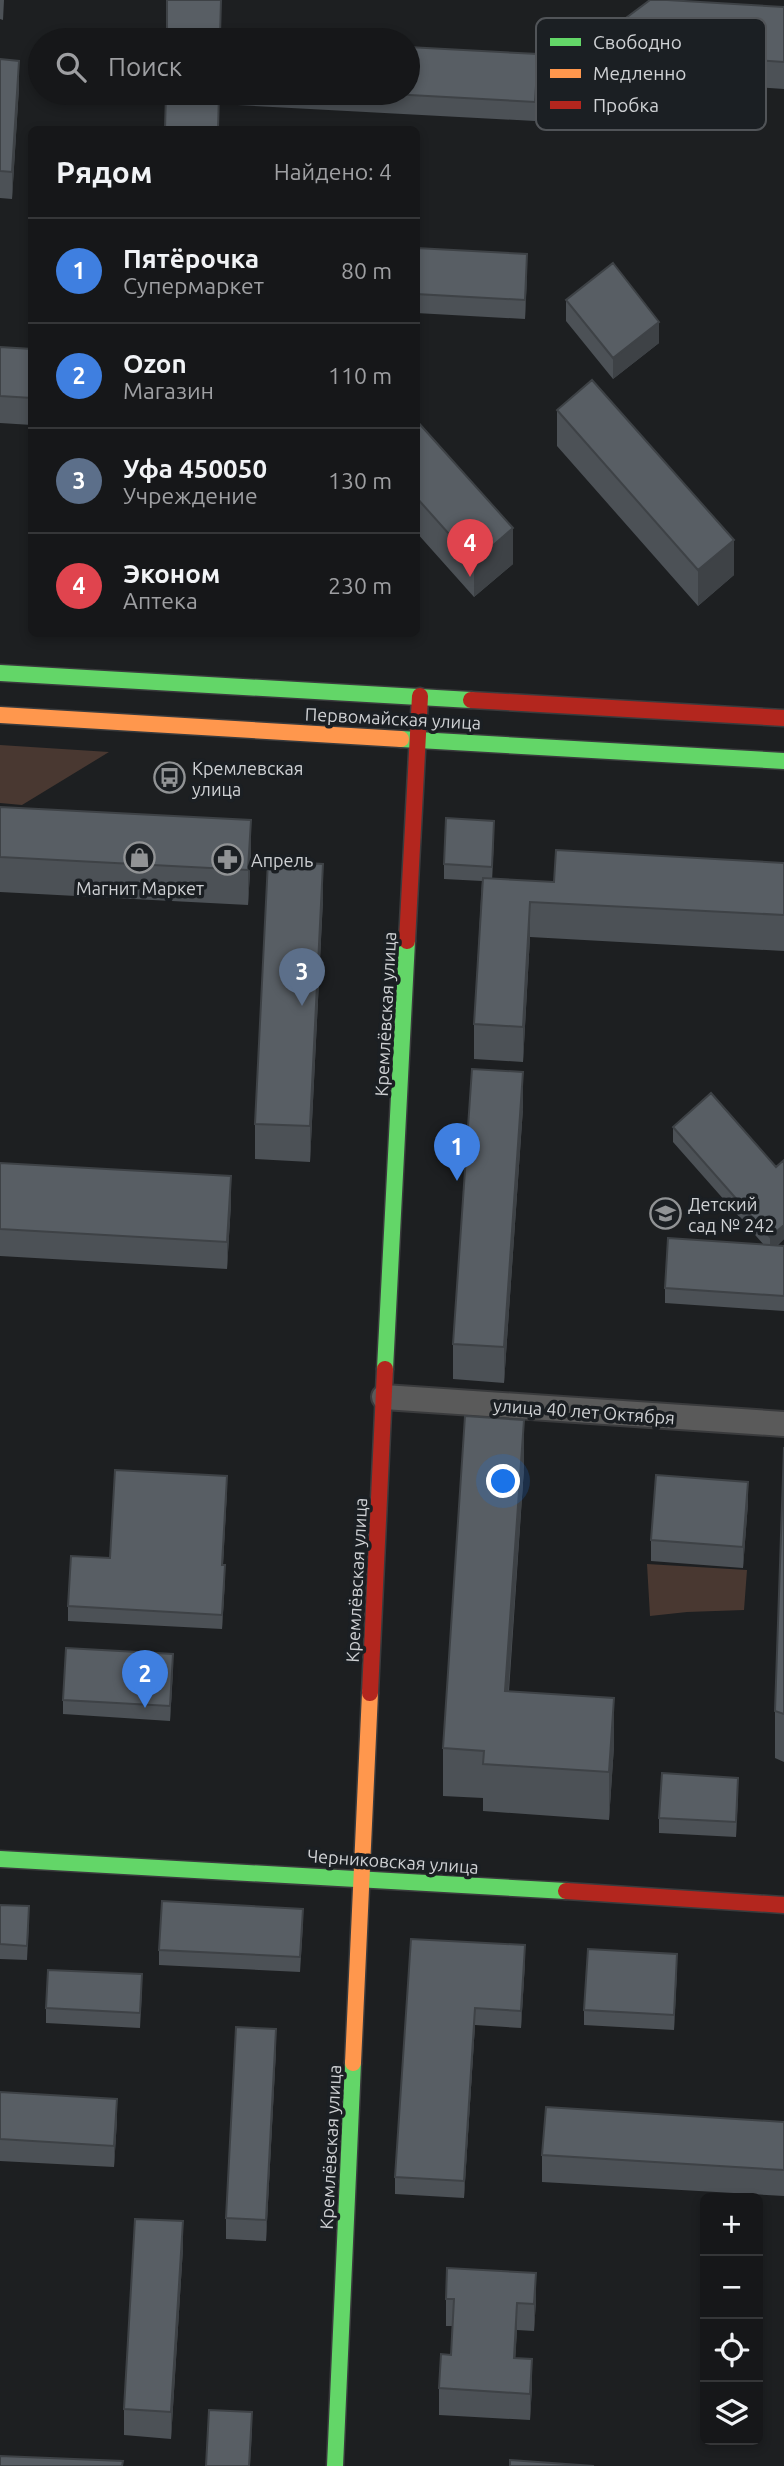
<!DOCTYPE html>
<html lang="ru">
<head>
<meta charset="utf-8">
<style>
  :root { --surface:#161719; --page:#232426; --text:#f1f3f6; --muted:#9e9fa2; --line:#353638; --accent:#7c3aed }
  body { margin:0; font-family:Ubuntu,sans-serif; background:var(--page); color:var(--text) }
  .controls { position:absolute; right:21px; bottom:21px; display:grid; overflow:hidden; border-radius:10px; box-shadow:0 4px 10px #0003 }
  .controls button { width:63px; height:63px; display:grid; place-items:center; padding:0; border:0; border-bottom:2px solid var(--line); background:var(--surface); color:var(--text); font:35px sans-serif }
  .you { position:absolute; left:504px; top:1482px; width:24px; height:24px; margin:-18px; border:5px solid #fff; border-radius:50%; background:#1a73e8; box-shadow:0 0 0 10px #1a73e833 }
  .badge { display:grid; place-items:center; width:46px; height:46px; border-radius:50%; background:var(--accent); color:#fff; font-size:23px; font-weight:700 }
  .pin { position:absolute; translate:-50% -58px; filter:drop-shadow(0 2px 4px #0008) }
  .pin::after { content:''; position:absolute; top:37px; width:24px; height:21px; background:inherit; clip-path:polygon(0 0,100% 0,50% 100%) }
  .list { margin:0; padding:0; list-style:none }
  h2 { display:flex; justify-content:space-between; align-items:center; height:91px; margin:0; padding:0 28px; font-size:30px }
  h2 small { font-size:23px; font-weight:400; color:var(--muted) }
  .list li { display:grid; grid-template-columns:46px 1fr auto; gap:21px; align-items:center; box-sizing:border-box; height:105px; padding:0 28px; border-top:2px solid var(--line) }
  .list b { display:block; font-size:26px; white-space:nowrap }
  .list p { margin:0; font-size:23px; white-space:nowrap; color:var(--muted) }
  .list em { font-size:23px; font-style:normal; color:var(--muted) }
  .icon { flex:none; width:38px; height:38px; fill:none; stroke:currentColor; stroke-width:2; stroke-linecap:round; stroke-linejoin:round }
  .map { position:relative; flex:none; width:784px; height:2466px; overflow:hidden }
  .search { position:absolute; background:var(--surface); box-shadow:0 4px 10px #0003; left:28px; top:28px; width:392px; height:77px; display:flex; align-items:center; gap:18px; box-sizing:border-box; padding:0 24px; border-radius:38px; color:var(--muted); font-size:26px }
  .panel { position:absolute; background:var(--surface); box-shadow:0 4px 10px #0003; left:28px; top:126px; width:392px; height:511px; border-radius:10px }
  .map>svg:first-child { display:block }
</style>
</head>
<body>
<div class="map">
<svg width="784" height="2466" viewBox="0 0 784 2466">
  <rect width="100%" height="100%" fill="#1d1f21"/>
  <!-- green -->
  <path fill="#493831" d="M0 745 109 752 22 805 0 803Z
    M647 1564 747 1570 744 1610 687 1612 650 1616Z"/>
  <g fill="none" stroke-linecap="round" stroke-linejoin="round">
    <defs>
      <path id="street" d="M384 1397 784 1424"/>
      <path id="fast" d="M0 673 471 700
        M401 739 784 761
        M385 1369 407 941
        M0 1859 566 1891
        M335 2466 353 2063"/>
      <path id="slow" d="M0 715 401 739
        M353 2063 370 1693"/>
      <path id="jam" d="M471 700 784 718
        M407 941 420 696
        M370 1693 385 1369
        M566 1891 784 1905"/>
    </defs>
    <!-- street casing -->
    <use href="#street" stroke="#3a3b3d" stroke-width="28"/>
    <!-- fast casing -->
    <use href="#fast" stroke="#3a3b3d" stroke-width="19"/>
    <!-- slow casing -->
    <use href="#slow" stroke="#3a3b3d" stroke-width="19"/>
    <!-- jam casing -->
    <use href="#jam" stroke="#3a3b3d" stroke-width="19"/>
    <!-- street -->
    <use href="#street" stroke="#5a5a5a" stroke-width="24"/>
    <!-- fast -->
    <use href="#fast" stroke="#63d668" stroke-width="16"/>
    <!-- slow -->
    <use href="#slow" stroke="#ff974d" stroke-width="16"/>
    <!-- jam -->
    <use href="#jam" stroke="#b3261e" stroke-width="16"/>
  </g>
  <!-- wall -->
  <path fill="#4c5156" d="M0 0H4L3 20 0 19Z
    M784 7V89L665 81 606 125 575 83V56Z
    M0 59 19 87 12 199 0 198Z
    M538 73 535 121 219 104 166 93H408Z
    M416 248 527 274 525 319 416 313Z
    M566 300 659 343 613 379 566 321Z
    M0 347 32 349V425L0 423Z
    M557 410 734 575 698 606 557 446Z
    M416 420 513 564 474 597 416 532Z
    M0 807 251 855 248 905 0 892Z
    M494 836 492 879 554 882 784 863V951L530 937 523 1062 474 1059V1024L482 881 444 879V864Z
    M323 899 310 1162 255 1159V1124Z
    M523 1108 504 1383 453 1379V1344Z
    M673 1127 776 1167 784 1239 777 1246H784V1311L665 1303V1288L764 1245 673 1142Z
    M0 1163 231 1203 227 1269 0 1256Z
    M784 1447V1762L775 1758V1711Z
    M524 1468 509 1691 614 1746 609 1820 483 1811V1798L443 1796V1748Z
    M227 1490 223 1565 225 1579 222 1629 68 1621V1606L110 1558Z
    M748 1503 743 1568 651 1561V1540Z
    M173 1669 170 1721 63 1714V1700Z
    M738 1793 736 1837 659 1833V1818Z
    M0 1905 29 1921 27 1960 0 1959Z
    M303 1923 300 1972 159 1965V1950Z
    M411 1939 525 1962 521 2028 475 2025 464 2198 395 2194V2177Z
    M677 1969 674 2030 584 2025V2010Z
    M142 1989 140 2028 46 2023V2008Z
    M276 2050 266 2241 226 2239V2218Z
    M0 2092 117 2120 114 2167 0 2161Z
    M784 2122V2196L542 2182V2155Z
    M183 2248 171 2439 124 2435V2409Z
    M446 2299 536 2300 534 2331 517 2330 515 2359 532 2386 530 2420 439 2415V2388L451 2355 452 2326H446Z"/>
  <!-- shaded-wall -->
  <path fill="#3e4246" d="M538 54V73L535 121V102Z
    M665 54V81L606 125V98Z
    M19 61V87L12 199V172Z
    M527 254V274L525 319V300Z
    M659 322V343L613 379V358Z
    M513 528V564L474 597V562Z
    M734 540V575L698 606V570Z
    M251 820V855L248 905V870Z
    M494 821V836L492 882V867Z
    M323 864V899L310 1162V1126Z
    M530 902V937L523 1062V1027Z
    M523 1072V1108L504 1383V1347Z
    M231 1176V1203L227 1269V1242Z
    M784 1225V1239L770 1251V1237Z
    M524 1420V1468L505 1739V1691Z
    M227 1476V1490L222 1579V1565Z
    M748 1482V1503L743 1568V1547Z
    M225 1565V1579L222 1629V1615Z
    M173 1654V1669L170 1721V1706Z
    M614 1698V1746L609 1820V1772Z
    M738 1778V1793L736 1837V1822Z
    M525 1945V1962L521 2028V2011Z
    M677 1954V1969L674 2030V2015Z
    M475 2008V2025L464 2198V2181Z
    M276 2029V2050L266 2241V2220Z
    M117 2099V2120L114 2167V2146Z
    M183 2221V2248L171 2439V2412Z
    M536 2273V2300L534 2331V2304Z
    M517 2303V2330L514 2385V2358Z
    M532 2359V2386L530 2420V2394Z
    M252 2412V2433L250 2466H249Z"/>
  <!-- building -->
  <path fill="#585e64" stroke="#3e4246" stroke-width="2" d="M167 0H221L220 36 291 40H167Z
    M650 0H667L784 7V62L665 54 606 98 575 56Z
    M408 47 538 54 535 102 373 93H408Z
    M0 59 19 61 12 172 0 171Z
    M166 93H219L218 130H165Z
    M416 248 527 254 525 300 416 294Z
    M613 263 659 322 613 358 566 300Z
    M0 347 32 349V398L0 396Z
    M592 380 734 540 698 570 557 410Z
    M416 420 513 528 474 562 416 497Z
    M0 807 251 820 248 870 0 857Z
    M446 818 494 821 492 867 444 864Z
    M556 850 784 863V915L530 902 523 1027 474 1024 483 878 554 882Z
    M268 861 323 864 310 1126 255 1124Z
    M472 1069 523 1072 504 1347 453 1344Z
    M711 1093 776 1167 784 1160V1225L770 1237 673 1127Z
    M0 1163 231 1176 227 1242 0 1229Z
    M668 1238 784 1246V1296L665 1288Z
    M465 1416 524 1420 505 1691 614 1698 609 1772 483 1764 484 1751 443 1748Z
    M784 1447V1714L775 1711Z
    M115 1470 227 1476 222 1565H225L222 1615 68 1606 71 1556 110 1558Z
    M656 1475 748 1482 743 1547 651 1540Z
    M66 1648 173 1654 170 1706 63 1700Z
    M662 1773 738 1778 736 1822 659 1818Z
    M162 1901 303 1909 300 1957 159 1950Z
    M0 1905 29 1906 27 1946 0 1944Z
    M411 1939 525 1945 521 2011 475 2008 464 2181 395 2177Z
    M588 1949 677 1954 674 2015 584 2010Z
    M48 1970 142 1974 140 2013 46 2008Z
    M236 2027 276 2029 266 2220 226 2218Z
    M0 2092 117 2099 114 2146 0 2139Z
    M546 2107 784 2122V2170L542 2155Z
    M135 2219 183 2221 171 2412 124 2409Z
    M447 2268 536 2273 534 2304 517 2303 514 2358 532 2359 530 2394 439 2388 441 2354 451 2355 454 2299H446Z
    M209 2410 252 2412 249 2466H206Z
    M0 2456 123 2461 122 2466H0Z
    M510 2460 594 2466H510Z"/>
  <!-- icons -->
  <defs>
    <symbol id="bus-ring" viewBox="-11 -11 22 22"><circle r="9.5" fill="#1b1f23" stroke="#919395" stroke-width="1.5"/><path d="M-5-6H5V4H4V6H2V4H-2V6H-4V4H-5ZM-3.5-4V0h7V-4ZM-3.5 1.2v1.5H-2V1.2ZM2 1.2v1.5H3.5V1.2Z" fill="#919395"/></symbol>
    <symbol id="shop-ring" viewBox="-11 -11 22 22"><circle r="9.5" fill="#1b1f23" stroke="#919395" stroke-width="1.5"/><path d="M-5-2.5h2.3a2.7 3.5 0 0 1 5.4 0H5L5.5 6h-11ZM-1.5-2.5h3a1.5 2.3 0 0 0-3 0Z" fill="#919395"/></symbol>
    <symbol id="pharmacy-ring" viewBox="-11 -11 22 22"><circle r="9.5" fill="#1b1f23" stroke="#919395" stroke-width="1.5"/><path d="M-2-6h4v4h4v4h-4v4h-4v-4h-4v-4h4Z" fill="#919395"/></symbol>
    <symbol id="school-ring" viewBox="-11 -11 22 22"><circle r="9.5" fill="#1b1f23" stroke="#919395" stroke-width="1.5"/><path d="M0-5L7-2L0 1L-7-2ZM-4 1L0 2.5L4 1V4Q0 6-4 4Z" fill="#919395"/></symbol>
  </defs>
  <g fill-rule="evenodd">
    <use href="#bus-ring" x="152" y="760" width="35" height="35"/>
    <use href="#shop-ring" x="122" y="840" width="35" height="35"/>
    <use href="#pharmacy-ring" x="210" y="842" width="35" height="35"/>
    <use href="#school-ring" x="648" y="1196" width="35" height="35"/>
  </g>
  <g text-anchor="middle" dominant-baseline="central" stroke-width="7" stroke-linejoin="round" paint-order="stroke">
    <!-- street labels -->
    <g font-size="18" fill="#cfd1d4" stroke="#1b1f23">
      <text transform="translate(393 718) rotate(3)">Первомайская улица</text>
      <text transform="translate(385 1014) rotate(-87)">Кремлёвская улица</text>
      <text transform="translate(584 1411) rotate(4)">улица 40 лет Октября</text>
      <text transform="translate(356 1580) rotate(-87)">Кремлёвская улица</text>
      <text transform="translate(393 1861) rotate(4)">Черниковская улица</text>
      <text transform="translate(330 2147) rotate(-87)">Кремлёвская улица</text>
    </g>
    <!-- poi labels -->
    <g font-size="18" fill="#cfd1d4" stroke="#1b1f23" text-anchor="start">
      <text x="192" y="768">Кремлевская<tspan x="192" dy="21">улица</tspan></text>
      <text x="251" y="860">Апрель</text>
      <text x="140" y="888" text-anchor="middle">Магнит Маркет</text>
      <text x="688" y="1204">Детский<tspan x="688" dy="21">сад № 242</tspan></text>
    </g>
  </g>
  <!-- legend -->
  <rect x="536" y="18" width="230" height="112" rx="10" fill="#1b1f23" stroke="#515458" stroke-width="2"/>
  <rect x="550" y="38" width="31" height="8" fill="#63d668"/>
  <rect x="550" y="69" width="31" height="9" fill="#ff974d"/>
  <rect x="550" y="101" width="31" height="8" fill="#b3261e"/>
  <g font-size="19" fill="#cfd1d4">
    <text x="593" y="49">Свободно</text>
    <text x="593" y="80">Медленно</text>
    <text x="593" y="112">Пробка</text>
  </g>
</svg>
<div class="controls">
<button>+</button>
<button>−</button>
<button><svg class="icon" aria-label="locate" viewBox="0 0 24 24"><circle cx="12" cy="12" r="6"/><path d="M12 2v4M12 18v4M2 12h4M18 12h4"/></svg></button>
<button><svg class="icon" aria-label="layers" viewBox="0 0 24 24"><path d="M12 4l9 5-9 5-9-5zM3 14l9 5 9-5"/></svg></button>
</div>
<div class="you"></div>
<div class="pin badge" style="left:457px;top:1181px;background:#3f7fe0">1</div>
<div class="pin badge" style="left:145px;top:1708px;background:#3f7fe0">2</div>
<div class="pin badge" style="left:302px;top:1006px;background:#5c6f8a">3</div>
<div class="pin badge" style="left:470px;top:577px;background:#e0444e">4</div>
<div class="search"><svg class="icon" aria-label="search" viewBox="0 0 24 24"><circle cx="10" cy="10" r="6"/><path d="M15 15l6 6"/></svg>Поиск</div>
<section class="panel">
<h2>Рядом<small>Найдено: 4</small></h2>
<ul class="list">
<li><span class="badge" style="background:#3f7fe0">1</span><div><b>Пятёрочка</b><p>Супермаркет</p></div><em>80 m</em></li>
<li><span class="badge" style="background:#3f7fe0">2</span><div><b>Ozon</b><p>Магазин</p></div><em>110 m</em></li>
<li><span class="badge" style="background:#5c6f8a">3</span><div><b>Уфа 450050</b><p>Учреждение</p></div><em>130 m</em></li>
<li><span class="badge" style="background:#e0444e">4</span><div><b>Эконом</b><p>Аптека</p></div><em>230 m</em></li>
</ul>
</section>
</div>
</body>
</html>
